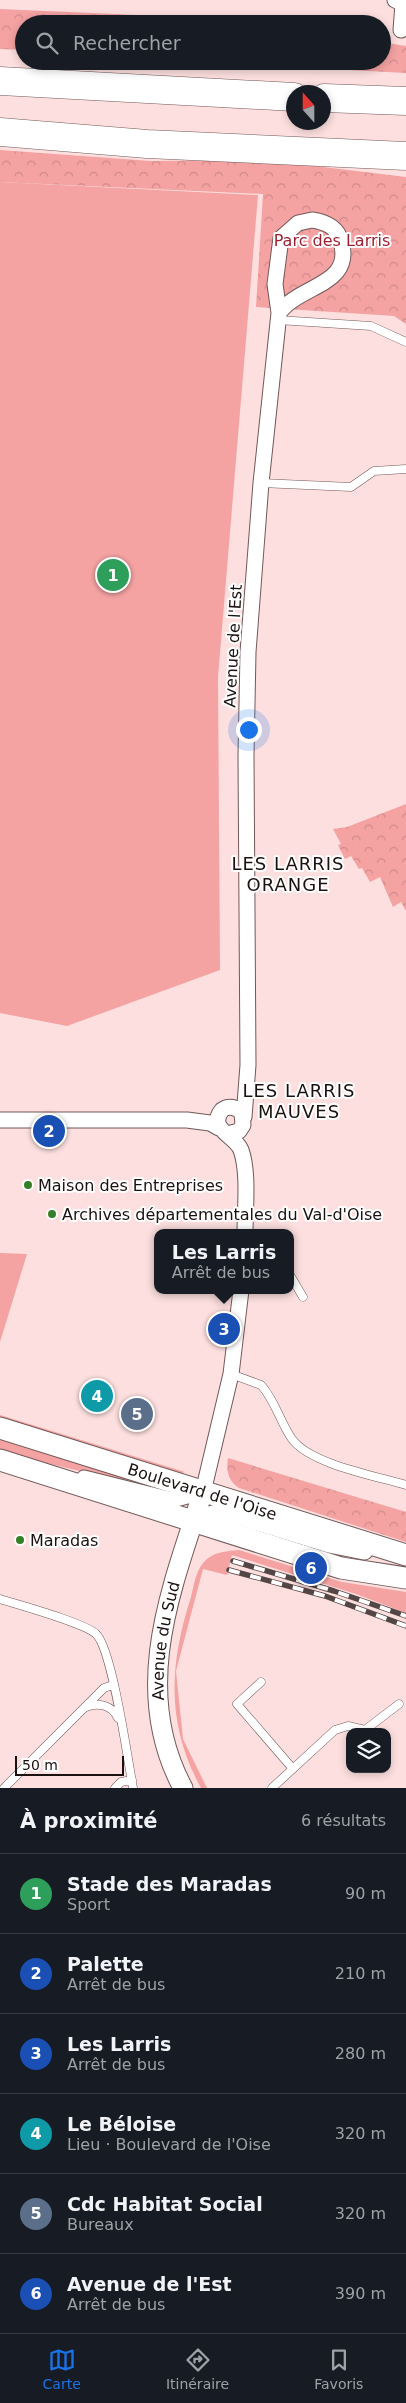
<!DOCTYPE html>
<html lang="fr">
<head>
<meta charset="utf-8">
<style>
  :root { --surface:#171b24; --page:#242831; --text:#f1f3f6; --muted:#9ea1a6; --line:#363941; --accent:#1a73e8 }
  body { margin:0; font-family:"DejaVu Sans",sans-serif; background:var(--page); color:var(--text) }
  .controls { position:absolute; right:15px; bottom:15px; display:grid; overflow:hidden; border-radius:10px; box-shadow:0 2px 8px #0003 }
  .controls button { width:45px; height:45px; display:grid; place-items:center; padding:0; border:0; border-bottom:1px solid var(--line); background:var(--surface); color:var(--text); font:25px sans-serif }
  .compass { position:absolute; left:286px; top:85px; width:45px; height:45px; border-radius:50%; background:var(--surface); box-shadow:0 2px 8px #0003; rotate:339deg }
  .scale { position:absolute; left:15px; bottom:12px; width:109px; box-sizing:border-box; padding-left:5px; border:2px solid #1a1110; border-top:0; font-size:14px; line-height:18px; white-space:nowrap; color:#1a1110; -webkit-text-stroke:4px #fff; paint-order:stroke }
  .you { position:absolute; left:248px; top:729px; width:18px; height:18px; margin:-12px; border:4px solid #fff; border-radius:50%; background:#1a73e8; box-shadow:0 0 0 8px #1a73e833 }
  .badge { display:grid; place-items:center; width:32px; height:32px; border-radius:50%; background:var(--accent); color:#fff; font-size:16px; font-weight:700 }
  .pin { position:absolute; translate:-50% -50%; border:2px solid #fff; box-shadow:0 1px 5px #0006 }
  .popup { position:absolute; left:154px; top:1229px; width:140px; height:65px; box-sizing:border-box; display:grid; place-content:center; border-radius:10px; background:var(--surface); filter:drop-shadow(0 1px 4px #0005); font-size:16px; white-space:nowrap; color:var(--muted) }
  .popup b { font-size:19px; color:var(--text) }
  .popup::after { content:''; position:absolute; left:50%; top:100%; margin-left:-10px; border:10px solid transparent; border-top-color:var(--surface) }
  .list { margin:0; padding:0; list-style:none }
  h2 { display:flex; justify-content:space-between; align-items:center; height:65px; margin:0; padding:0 20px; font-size:21px }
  h2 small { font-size:16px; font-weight:400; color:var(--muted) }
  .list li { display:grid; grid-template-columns:32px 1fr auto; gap:15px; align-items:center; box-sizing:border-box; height:80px; padding:0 20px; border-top:1px solid var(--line) }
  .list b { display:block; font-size:19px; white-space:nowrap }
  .list p { margin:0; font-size:16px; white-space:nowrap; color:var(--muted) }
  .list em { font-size:16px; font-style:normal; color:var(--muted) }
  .icon { flex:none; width:28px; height:28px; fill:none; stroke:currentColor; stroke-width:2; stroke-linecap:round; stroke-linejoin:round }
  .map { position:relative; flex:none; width:406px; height:1788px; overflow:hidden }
  .search { position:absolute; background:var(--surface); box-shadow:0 2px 8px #0003; left:15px; right:15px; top:15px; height:55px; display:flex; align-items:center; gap:12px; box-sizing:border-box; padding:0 18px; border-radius:28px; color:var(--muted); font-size:19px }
  .sheet { height:545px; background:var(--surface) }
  nav { display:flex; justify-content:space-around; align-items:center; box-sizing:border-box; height:70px; border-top:1px solid var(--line); background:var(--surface); font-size:14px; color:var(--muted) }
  nav a { display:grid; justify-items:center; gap:2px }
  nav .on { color:var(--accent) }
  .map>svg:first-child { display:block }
</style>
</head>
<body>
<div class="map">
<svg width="406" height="1788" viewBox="0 0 406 1788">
  <defs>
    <pattern id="forest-crowns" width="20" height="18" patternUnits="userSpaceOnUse" patternTransform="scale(1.25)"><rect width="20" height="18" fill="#f4a2a2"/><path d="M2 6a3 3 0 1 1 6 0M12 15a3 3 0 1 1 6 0" fill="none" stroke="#d18a8a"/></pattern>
  </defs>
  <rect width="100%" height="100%" fill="#fcdfde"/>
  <!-- grass -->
  <path fill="#f4a2a2" d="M0 182 258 195 218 677 220 970 67 1026 0 1013Z
    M0 1253 27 1254 0 1342Z
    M0 1415 185 1472 179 1474 0 1420Z
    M0 1437 172 1493 0 1452Z
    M239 1550 342 1582 406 1592V1613L356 1594 232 1555 227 1575 203 1569 176 1671 183 1739 207 1788H201C166 1724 169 1665 191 1597 194 1585 196 1568 207 1559 215 1552 228 1551 239 1550Z"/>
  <!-- forest -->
  <path fill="url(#forest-crowns)" d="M0 9 227 19 252 24H24V50L0 49Z
    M382 42 406 46V73L181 61H382Z
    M0 150 151 161 265 160 406 177V324L394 316 256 307 263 194 0 182Z
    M406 804V911L401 902 393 907 380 877 370 882 362 868 359 869 351 856 345 859 338 845 341 844 333 829 347 827Z
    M228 1458 406 1512V1542L239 1488C228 1481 226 1470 228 1458Z"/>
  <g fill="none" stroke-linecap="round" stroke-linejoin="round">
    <defs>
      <path id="service" d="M278 320 371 326 406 342
        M261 483 351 487 374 471 406 469
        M290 1275 303 1297
        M231 1374 261 1385C275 1400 280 1422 292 1439 310 1464 376 1476 406 1485
        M0 1599C19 1605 85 1623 96 1634 112 1648 128 1761 133 1788
        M261 1682 237 1704 293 1769
        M86 1707C98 1702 112 1705 118 1718
        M4 1788 104 1688 113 1685
        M115 1788 121 1782 132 1780
        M272 1788 335 1730 348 1726 365 1730 399 1704"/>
      <path id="minor" d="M395 0 403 4 401 30
        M312 220C326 222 337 227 341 241 354 286 300 284 279 313L275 284 281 238 298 223Z
        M244 1117 248 1065 246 756 248 652 261 483 279 313
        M0 1120H187L210 1123 219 1128
        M227 1134 239 1131 243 1125 242 1113C236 1107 229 1105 222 1110 207 1129 235 1135 241 1150 249 1172 245 1208 245 1233
        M84 1478 172 1500 203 1492 231 1374 241 1290"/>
      <g id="tertiary">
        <path d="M194 1520 217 1514 238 1515 329 1543 364 1550"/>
        <path id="s1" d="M183 1788C130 1690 171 1589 203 1492"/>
      </g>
      <g id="secondary">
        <path id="s2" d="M0 1428 406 1555"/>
        <path d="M0 1460 341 1568 406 1578"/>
      </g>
      <path id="motorway" d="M0 81 294 97
        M324 98 406 101
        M0 132 147 144 406 156"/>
    </defs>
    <!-- service casing -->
    <use href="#service" stroke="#725959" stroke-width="9"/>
    <!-- minor casing -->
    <use href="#minor" stroke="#725959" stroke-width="17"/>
    <!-- tertiary casing -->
    <use href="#tertiary" stroke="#725959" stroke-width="21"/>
    <!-- secondary casing -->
    <use href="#secondary" stroke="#725959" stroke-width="23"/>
    <!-- motorway casing -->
    <use href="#motorway" stroke="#725959" stroke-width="29"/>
    <!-- service -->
    <use href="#service" stroke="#fff" stroke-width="8"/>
    <!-- minor -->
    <use href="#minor" stroke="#fff" stroke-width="15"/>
    <!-- tertiary -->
    <use href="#tertiary" stroke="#fff" stroke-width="19"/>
    <!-- secondary -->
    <use href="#secondary" stroke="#fff" stroke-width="21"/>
    <!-- motorway -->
    <use href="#motorway" stroke="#fff" stroke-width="28"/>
    <defs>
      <path id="rail" d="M233 1561 334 1591 406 1616
        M229 1570 325 1596 406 1626"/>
    </defs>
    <!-- rail casing -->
    <use href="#rail" stroke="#544645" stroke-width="5.5"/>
    <!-- rail -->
    <use href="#rail" stroke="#fff" stroke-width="4" stroke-dasharray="11" stroke-linecap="butt"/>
  </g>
  <!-- markers -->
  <g fill="#347f27" stroke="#fff" stroke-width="2">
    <circle cx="28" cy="1185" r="5"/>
    <circle cx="52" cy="1214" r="5"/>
    <circle cx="20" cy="1540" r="5"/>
  </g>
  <g text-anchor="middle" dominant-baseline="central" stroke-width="4" stroke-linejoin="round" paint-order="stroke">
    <!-- park labels -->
    <g font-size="16" fill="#9c2031" stroke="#fff">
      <text x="332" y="240">Parc des Larris</text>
    </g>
    <!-- street labels -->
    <g font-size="16" fill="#1a1110" stroke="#fff">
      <text transform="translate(233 646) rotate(-87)">Avenue de l'Est</text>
      <text stroke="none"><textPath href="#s2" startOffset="212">Boulevard de l'Oise</textPath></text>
      <text stroke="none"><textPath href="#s1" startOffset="152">Avenue du Sud</textPath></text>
    </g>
    <!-- poi labels -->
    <g font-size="16" fill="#1a1110" stroke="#fff" text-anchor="start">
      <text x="38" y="1185">Maison des Entreprises</text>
      <text x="62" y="1214">Archives départementales du Val-d'Oise</text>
      <text x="30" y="1540">Maradas</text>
    </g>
    <!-- neighbourhood labels -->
    <g font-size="18" letter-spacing="1" fill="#1a1110" stroke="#fff">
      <text x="288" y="863">LES LARRIS<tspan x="288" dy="21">ORANGE</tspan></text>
      <text x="299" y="1090">LES LARRIS<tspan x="299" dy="21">MAUVES</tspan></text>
    </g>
  </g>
</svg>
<div class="controls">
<button><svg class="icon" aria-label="layers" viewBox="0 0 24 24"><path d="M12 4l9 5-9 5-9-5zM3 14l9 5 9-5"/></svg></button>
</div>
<svg class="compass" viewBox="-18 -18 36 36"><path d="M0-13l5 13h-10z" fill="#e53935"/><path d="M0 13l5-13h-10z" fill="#9ea1a6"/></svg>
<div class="scale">50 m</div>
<div class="you"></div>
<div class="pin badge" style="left:113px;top:575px;background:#2e9e5b">1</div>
<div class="pin badge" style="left:49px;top:1131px;background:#1a4fb4">2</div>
<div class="pin badge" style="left:224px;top:1329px;background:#1a4fb4">3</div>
<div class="popup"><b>Les Larris</b>Arrêt de bus</div>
<div class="pin badge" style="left:97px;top:1396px;background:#0f9aa8">4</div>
<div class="pin badge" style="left:137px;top:1414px;background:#5c6f8a">5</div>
<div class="pin badge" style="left:311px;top:1568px;background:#1a4fb4">6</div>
<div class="search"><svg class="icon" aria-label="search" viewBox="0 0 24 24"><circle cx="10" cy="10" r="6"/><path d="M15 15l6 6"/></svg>Rechercher</div>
</div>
<section class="sheet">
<h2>À proximité<small>6 résultats</small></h2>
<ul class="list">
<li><span class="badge" style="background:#2e9e5b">1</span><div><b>Stade des Maradas</b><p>Sport</p></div><em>90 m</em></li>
<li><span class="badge" style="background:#1a4fb4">2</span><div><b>Palette</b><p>Arrêt de bus</p></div><em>210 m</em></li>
<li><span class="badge" style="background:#1a4fb4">3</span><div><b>Les Larris</b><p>Arrêt de bus</p></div><em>280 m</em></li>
<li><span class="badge" style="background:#0f9aa8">4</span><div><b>Le Béloise</b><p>Lieu · Boulevard de l'Oise</p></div><em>320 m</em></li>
<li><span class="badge" style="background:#5c6f8a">5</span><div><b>Cdc Habitat Social</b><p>Bureaux</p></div><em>320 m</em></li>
<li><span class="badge" style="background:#1a4fb4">6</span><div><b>Avenue de l'Est</b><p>Arrêt de bus</p></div><em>390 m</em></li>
</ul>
</section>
<nav>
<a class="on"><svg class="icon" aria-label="map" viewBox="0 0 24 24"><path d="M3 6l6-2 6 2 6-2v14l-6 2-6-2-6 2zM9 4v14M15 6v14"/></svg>Carte</a>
<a><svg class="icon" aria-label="directions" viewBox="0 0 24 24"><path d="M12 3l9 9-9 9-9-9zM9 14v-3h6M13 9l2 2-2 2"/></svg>Itinéraire</a>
<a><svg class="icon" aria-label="saved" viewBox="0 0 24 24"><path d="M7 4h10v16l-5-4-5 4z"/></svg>Favoris</a>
</nav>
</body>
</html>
